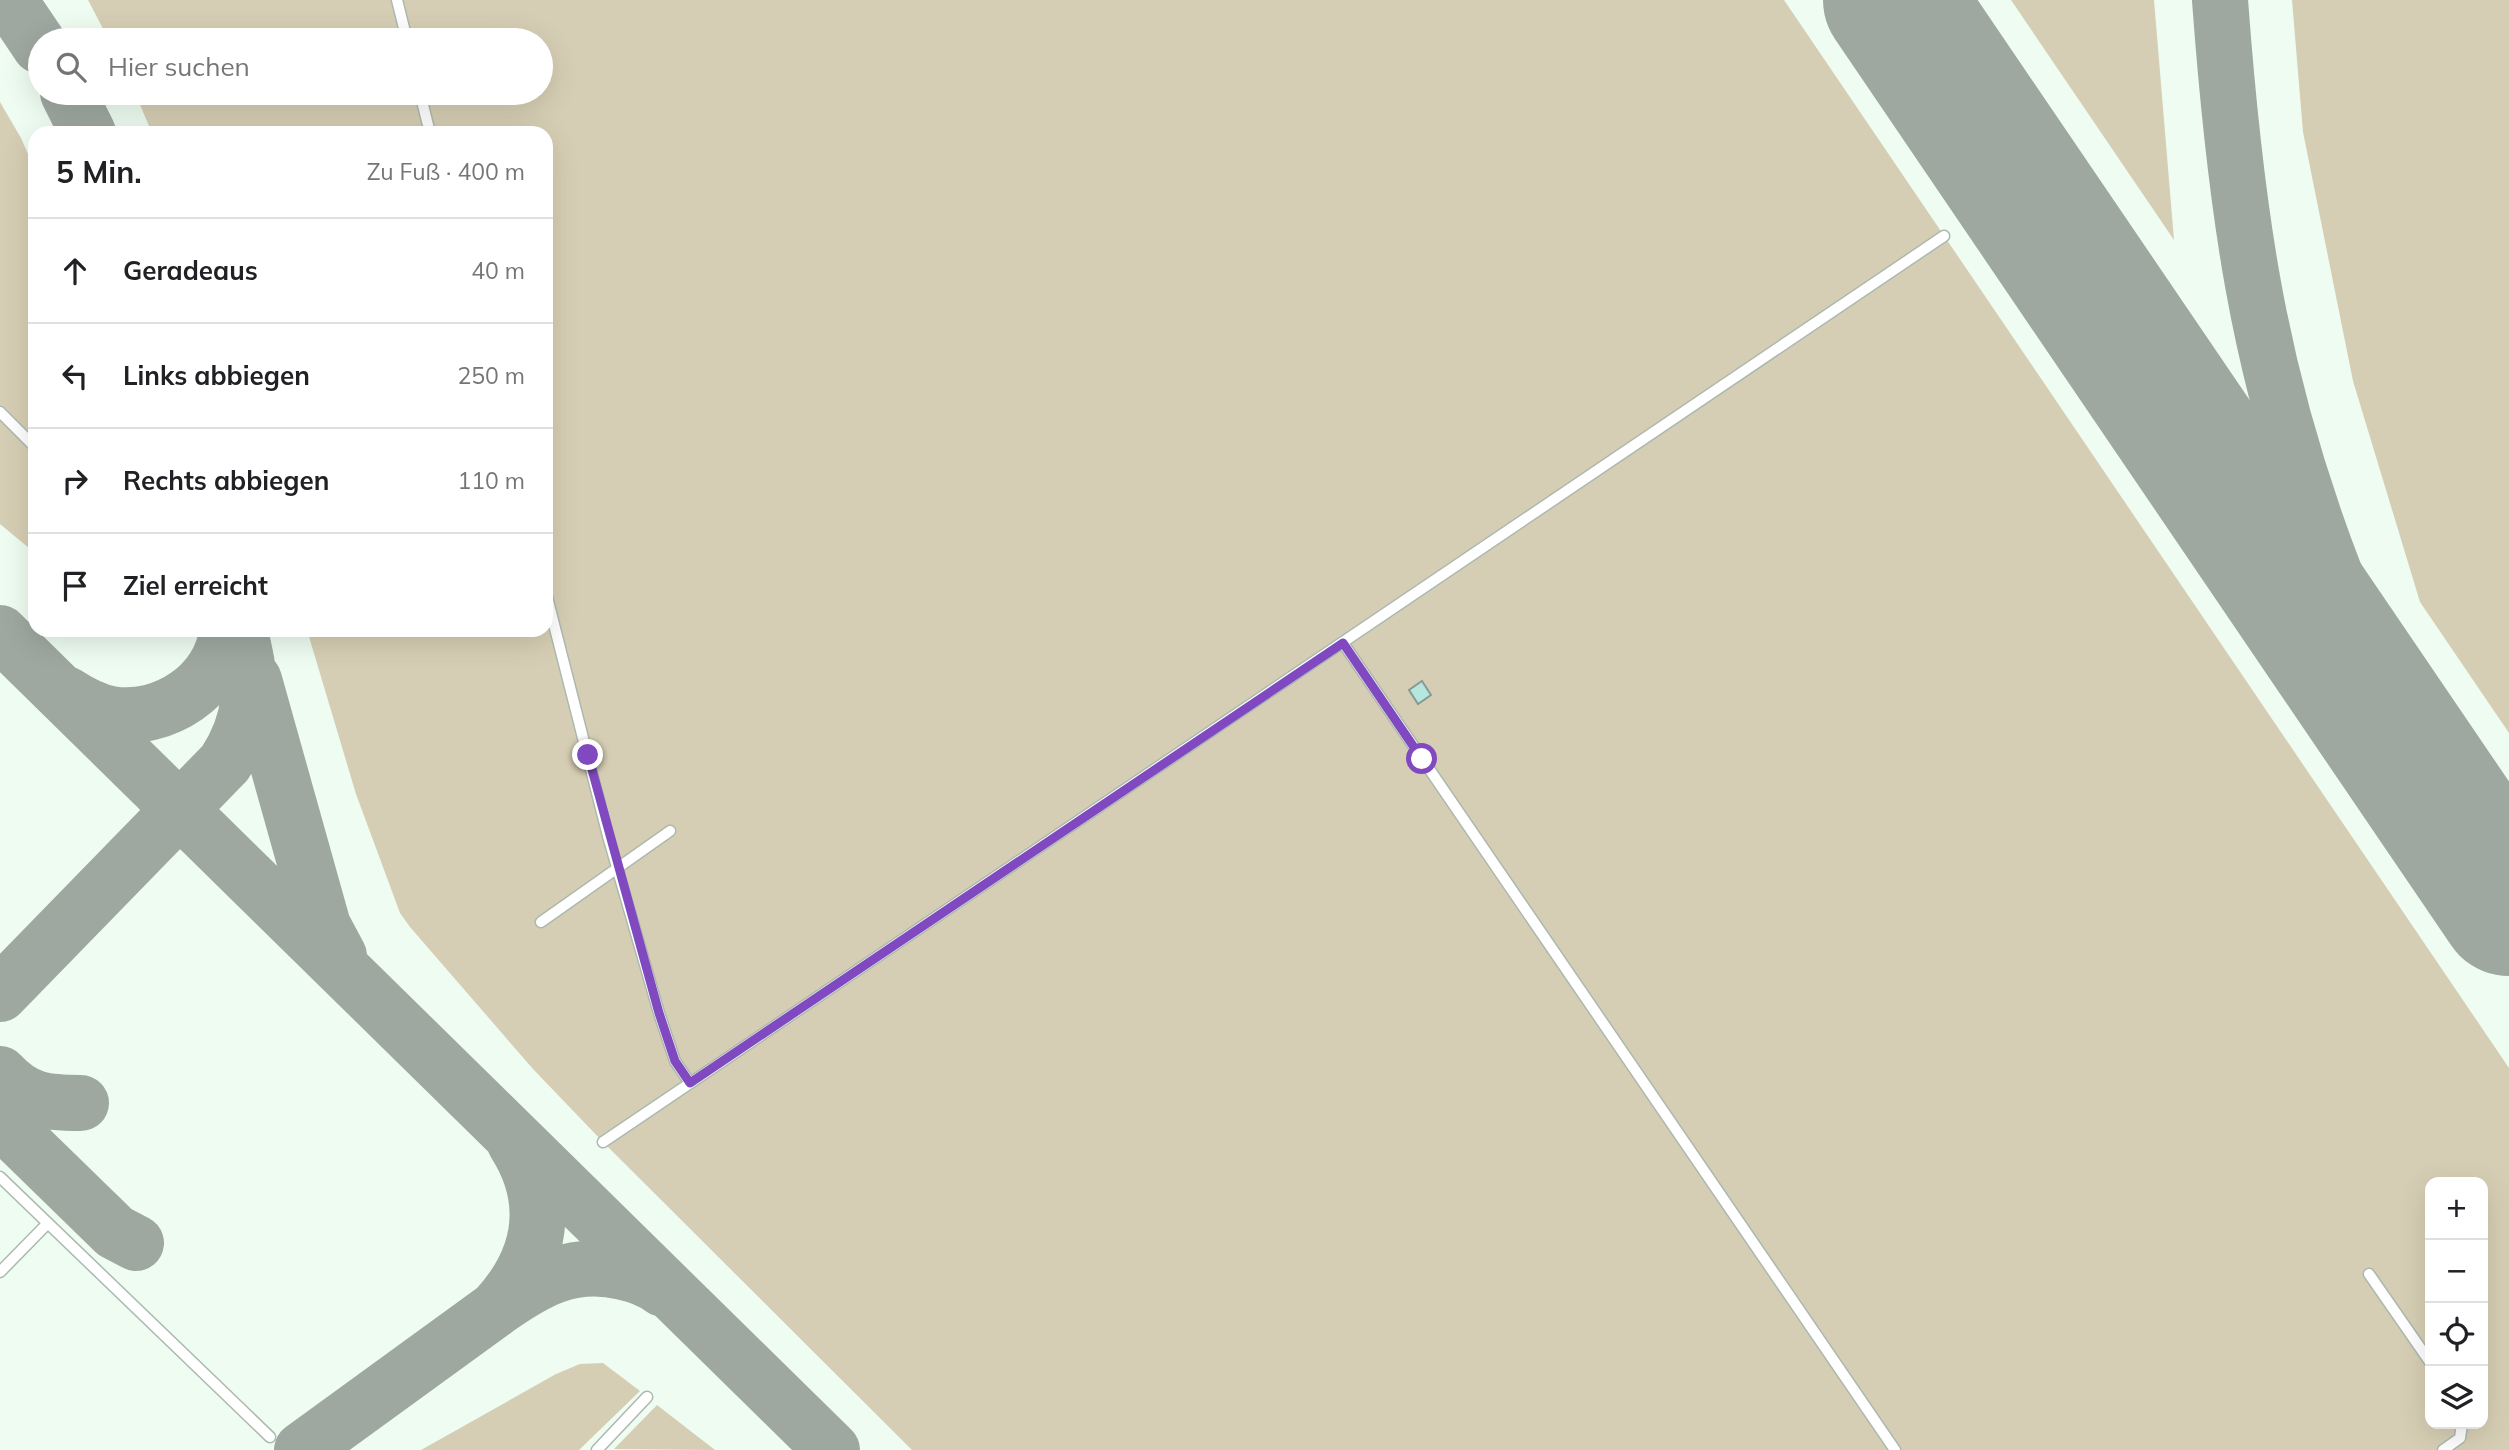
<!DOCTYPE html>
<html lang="de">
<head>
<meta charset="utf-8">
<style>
  :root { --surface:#fff; --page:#f2f2f2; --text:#202124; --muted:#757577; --line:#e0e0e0 }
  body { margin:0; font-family:Mulish,sans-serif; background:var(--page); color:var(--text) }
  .controls { position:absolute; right:21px; bottom:21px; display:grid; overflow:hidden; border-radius:14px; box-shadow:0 7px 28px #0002 }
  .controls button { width:63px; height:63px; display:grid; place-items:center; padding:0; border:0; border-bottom:2px solid var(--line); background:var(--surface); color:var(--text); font:35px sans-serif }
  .stop { position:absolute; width:21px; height:21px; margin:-16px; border:5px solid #8149bf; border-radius:50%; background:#fff }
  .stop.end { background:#8149bf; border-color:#fff; box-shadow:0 2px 7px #0008 }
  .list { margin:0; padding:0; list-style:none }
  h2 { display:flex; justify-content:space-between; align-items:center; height:91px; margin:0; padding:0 28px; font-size:30px }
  h2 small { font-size:23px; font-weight:400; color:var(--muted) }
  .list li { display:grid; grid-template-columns:46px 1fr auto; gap:21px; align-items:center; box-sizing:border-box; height:105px; padding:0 28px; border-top:2px solid var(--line) }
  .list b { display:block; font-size:26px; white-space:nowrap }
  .list em { font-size:23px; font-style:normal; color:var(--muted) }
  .icon { flex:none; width:38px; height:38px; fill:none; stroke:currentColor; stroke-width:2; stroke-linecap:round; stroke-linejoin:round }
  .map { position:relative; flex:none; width:2509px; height:1450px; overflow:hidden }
  .search { position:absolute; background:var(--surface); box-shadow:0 7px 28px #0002; left:28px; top:28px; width:525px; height:77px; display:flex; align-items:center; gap:18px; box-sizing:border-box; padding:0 24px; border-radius:38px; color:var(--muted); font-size:26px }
  .panel { position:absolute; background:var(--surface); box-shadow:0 7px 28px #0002; left:28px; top:126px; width:525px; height:511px; border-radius:21px }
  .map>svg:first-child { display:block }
</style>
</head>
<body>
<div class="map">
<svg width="2509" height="1450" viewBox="0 0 2509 1450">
  <rect width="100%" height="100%" fill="#eefcf1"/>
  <!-- green -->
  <path fill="#d6ceb4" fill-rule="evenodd" d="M88 0H1784L2509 1068V1450H912L603 1142 533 1069 410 927 400 913 356 794 307 630H546V133H152L135 93H541V40H109ZM2430 1182H2483V1424H2430Z
    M2011 0H2154L2174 240Z
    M2292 0H2509V733L2420 602 2353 381 2303 132Z
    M0 102 21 138 35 170V553L0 524Z
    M603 1363 640 1391 579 1450H421L556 1374 580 1364Z
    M657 1405 715 1450 614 1449Z"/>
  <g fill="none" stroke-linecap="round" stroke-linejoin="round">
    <!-- taxiway -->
    <path stroke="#9ea8a0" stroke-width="56" d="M9 0 40 46
      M2220 0C2227 95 2236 190 2253 284 2288 480 2364 673 2467 844
      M68 93 88 133
      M0 633 832 1450
      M254 680 323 926 339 956
      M66 694C80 703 94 711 111 714 163 723 222 685 227 630
      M0 994 225 763C254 718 254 680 239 630
      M0 1074C25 1101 45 1103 81 1103
      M0 1120 115 1232 136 1243
      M515 1143C552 1201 542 1259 496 1309 537 1280 572 1260 623 1272 637 1275 651 1280 663 1289
      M302 1450 496 1309"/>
    <!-- runway -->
    <path stroke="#9ea8a0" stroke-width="140" d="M1893 0 2509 906"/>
  </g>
  <!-- building -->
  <path fill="#b6e7de" stroke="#889a96" stroke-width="2" d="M1422 681 1431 695 1418 704 1409 690Z"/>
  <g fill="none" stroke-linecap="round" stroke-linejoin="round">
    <defs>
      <path id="service" d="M397 0 407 40
        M420 93 430 133
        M0 412 35 447
        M546 593 608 836 659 1013 675 1061 690 1083
        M1343 643 1895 1450
        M541 922 670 831
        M603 1142 1944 236
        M0 1177 270 1437
        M0 1272 48 1223
        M2369 1274 2430 1362
        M597 1450 647 1397
        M2443 1450 2460 1438 2462 1424"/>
    </defs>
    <!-- service casing -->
    <use href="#service" stroke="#acb9af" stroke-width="13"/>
    <!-- service -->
    <use href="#service" stroke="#fff" stroke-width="10"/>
  </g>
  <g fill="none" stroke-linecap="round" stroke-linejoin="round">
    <!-- route -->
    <path stroke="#8149bf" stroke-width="9" d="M588 755 659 1013 675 1061 690 1083 1343 643 1422 759"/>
  </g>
</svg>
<div class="controls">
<button>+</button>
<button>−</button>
<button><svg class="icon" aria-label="locate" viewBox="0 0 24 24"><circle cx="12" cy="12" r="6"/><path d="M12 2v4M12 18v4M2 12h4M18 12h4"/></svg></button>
<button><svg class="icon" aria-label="layers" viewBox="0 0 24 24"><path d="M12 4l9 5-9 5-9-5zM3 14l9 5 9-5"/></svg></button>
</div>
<div class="stop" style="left:1422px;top:759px"></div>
<div class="stop end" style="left:588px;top:755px"></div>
<div class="search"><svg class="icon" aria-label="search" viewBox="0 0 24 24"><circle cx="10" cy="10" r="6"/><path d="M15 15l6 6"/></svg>Hier suchen</div>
<section class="panel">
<h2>5 Min.<small>Zu Fuß · 400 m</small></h2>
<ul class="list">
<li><svg class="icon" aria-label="ahead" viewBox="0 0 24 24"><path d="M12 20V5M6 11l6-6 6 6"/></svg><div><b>Geradeaus</b></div><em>40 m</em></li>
<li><svg class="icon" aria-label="left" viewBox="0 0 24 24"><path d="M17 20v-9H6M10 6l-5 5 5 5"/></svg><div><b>Links abbiegen</b></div><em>250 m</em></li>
<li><svg class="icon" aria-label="right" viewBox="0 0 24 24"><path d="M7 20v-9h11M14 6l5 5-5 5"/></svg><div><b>Rechts abbiegen</b></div><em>110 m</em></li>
<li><svg class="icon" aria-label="arrive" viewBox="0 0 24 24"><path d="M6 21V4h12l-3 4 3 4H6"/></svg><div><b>Ziel erreicht</b></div></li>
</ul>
</section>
</div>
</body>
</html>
